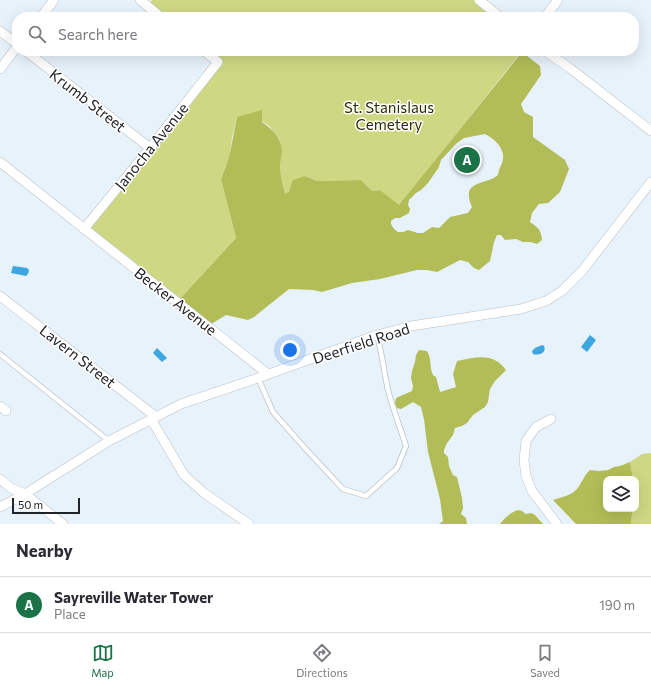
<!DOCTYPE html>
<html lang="en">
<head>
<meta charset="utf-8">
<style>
  :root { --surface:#fff; --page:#f2f2f3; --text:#2b2b33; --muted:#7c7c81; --line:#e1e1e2; --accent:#1a7246 }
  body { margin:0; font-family:Commissioner,sans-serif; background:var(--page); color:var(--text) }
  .controls { position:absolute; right:12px; bottom:12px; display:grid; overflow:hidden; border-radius:8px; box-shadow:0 4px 16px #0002 }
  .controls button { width:36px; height:36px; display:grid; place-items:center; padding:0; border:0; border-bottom:1px solid var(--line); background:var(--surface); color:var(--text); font:20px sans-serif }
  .scale { position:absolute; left:12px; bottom:10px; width:68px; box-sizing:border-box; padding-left:4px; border:2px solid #202427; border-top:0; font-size:11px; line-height:14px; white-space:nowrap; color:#202427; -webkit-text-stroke:3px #fff; paint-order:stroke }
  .you { position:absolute; left:290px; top:350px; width:14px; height:14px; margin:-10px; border:3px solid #fff; border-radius:50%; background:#1a73e8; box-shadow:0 0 0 6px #1a73e833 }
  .badge { display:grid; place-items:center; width:26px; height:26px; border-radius:50%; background:var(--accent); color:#fff; font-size:13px; font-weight:700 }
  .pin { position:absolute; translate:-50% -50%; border:2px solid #fff; box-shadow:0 1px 4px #0006 }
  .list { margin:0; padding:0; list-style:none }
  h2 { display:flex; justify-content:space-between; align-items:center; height:52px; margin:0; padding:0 16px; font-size:17px }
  h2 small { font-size:13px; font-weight:400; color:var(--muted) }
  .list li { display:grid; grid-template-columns:26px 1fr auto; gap:12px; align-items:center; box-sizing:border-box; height:56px; padding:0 16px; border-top:1px solid var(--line) }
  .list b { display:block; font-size:15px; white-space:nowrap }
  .list p { margin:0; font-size:13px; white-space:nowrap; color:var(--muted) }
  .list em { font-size:13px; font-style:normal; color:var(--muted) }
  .icon { flex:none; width:22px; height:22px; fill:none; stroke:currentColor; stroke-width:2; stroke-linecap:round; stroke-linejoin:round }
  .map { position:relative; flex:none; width:651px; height:524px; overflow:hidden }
  .search { position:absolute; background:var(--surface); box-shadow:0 4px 16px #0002; left:12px; right:12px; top:12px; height:44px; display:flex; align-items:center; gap:10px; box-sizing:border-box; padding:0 14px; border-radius:16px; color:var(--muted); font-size:15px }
  .sheet { height:108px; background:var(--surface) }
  nav { display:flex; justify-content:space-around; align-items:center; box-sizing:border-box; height:56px; border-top:1px solid var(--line); background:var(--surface); font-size:11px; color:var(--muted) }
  nav a { display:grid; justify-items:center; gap:2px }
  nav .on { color:var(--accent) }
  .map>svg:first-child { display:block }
</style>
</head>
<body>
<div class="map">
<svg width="651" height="524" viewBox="0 0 651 524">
  <rect width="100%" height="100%" fill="#e8f2fa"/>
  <!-- green -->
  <path fill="#ced883" d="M152 0H479L500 17H161L147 6Z
    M204 51H522L399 206 380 190 372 191 361 180 317 181 305 176 291 185 289 192 285 195 279 168 282 150 280 140 275 133 269 126 262 121 237 117 232 138 230 153 226 166 221 179 236 238 177 302 84 229 218 62Z
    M651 453V524H631V521L633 509H636V479H633L630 462 642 454Z"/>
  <!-- forest -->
  <path fill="#b2bd57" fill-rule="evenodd" d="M522 52 540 66 541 75 521 104 524 112 533 117V137L565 160 569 169 560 192 548 203 539 204 532 213 530 222C538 228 541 229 542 240L537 244 531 242H523L516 239 505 240 501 235H497L494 242 490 261 479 270 474 268 468 262 460 260 437 272 427 270H417L380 279 352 283 322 292 313 290 289 289 254 317 248 320 226 315 208 326 177 302 236 238 221 179 226 166 230 153 237 117 262 110V122C272 129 282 138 282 151 282 157 279 164 280 170 281 178 283 186 285 194L289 192 291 185 293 180 305 176 317 181 361 180 372 191 380 190 399 205ZM485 134C495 139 507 150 502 163 500 168 499 169 498 175 495 177 493 179 489 180 480 183 467 185 469 197 469 201 471 204 472 207L468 213 450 217 439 228 432 227 423 233H418L408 230 403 232H398L394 229 391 224V221L395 218H400L409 213 410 209 408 205 409 200 416 193 421 190 428 183 439 167 441 160 457 143 464 138Z
    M419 350 427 351C432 359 429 367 433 375L436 377 440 392 456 387 453 374 457 361C475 357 494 352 506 370L495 381 490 389 488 402 485 407 473 415 467 423 462 426 455 428 453 435 447 443 444 450V453L448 457 449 466 453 475 457 477 462 498 463 508 461 514 466 518 467 524H439L443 521 440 499 428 452 424 419 421 407 413 402 401 409 397 408 395 403 396 398 412 391 413 386 411 378 412 371 415 362 416 355Z
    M630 462 633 479H606V509H633L631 521V524H576L553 500C561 497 571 496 577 489 582 483 584 475 590 470L599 471 608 470 614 467 620 466Z
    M518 510 522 511 526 514 531 513 535 515 543 524H500C505 518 511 512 518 510Z"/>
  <!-- water -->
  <path fill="#3da6df" d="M13 266 27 268 29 270 28 274 26 276 11 273Z
    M590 335 596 340 587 352 581 347Z
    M542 345 544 346C547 353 539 356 533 354L532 351 535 348Z
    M157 348 167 358 162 362 153 353Z"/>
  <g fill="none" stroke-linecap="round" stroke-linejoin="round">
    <defs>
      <path id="service" d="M0 354 109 441
        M258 378 273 412 303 446 343 489 366 496 397 468 406 446C400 427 393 409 388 390 384 372 382 353 377 335"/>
      <path id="minor" d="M140 0 161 17
        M479 0 500 17
        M41 17 54 0
        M545 17 558 0
        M0 31 17 44
        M26 51 150 148
        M545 51 571 69 651 131
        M0 69 17 47
        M0 162 268 374
        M84 229 150 148 218 62 204 51
        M0 296 155 416
        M0 406 6 411
        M151 419 184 475 204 493 249 524
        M551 419 536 427 526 441 524 460 526 476 532 491 557 524
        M0 479 11 488 25 494 63 524
        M0 507 25 494 109 441 181 404 258 378 377 335 411 326 521 309 546 301 562 291 582 271 651 182"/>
    </defs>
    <!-- service casing -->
    <use href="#service" stroke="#b9c2c9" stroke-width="6"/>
    <!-- minor casing -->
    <use href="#minor" stroke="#b9c2c9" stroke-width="10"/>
    <!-- service -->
    <use href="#service" stroke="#fff" stroke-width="4.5"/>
    <!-- minor -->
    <use href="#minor" stroke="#fff" stroke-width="9"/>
  </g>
  <g text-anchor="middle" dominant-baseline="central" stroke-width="3" stroke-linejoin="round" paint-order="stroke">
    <!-- street labels -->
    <g font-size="15" fill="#202427" stroke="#fff">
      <text transform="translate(88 100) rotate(38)">Krumb Street</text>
      <text transform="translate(151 146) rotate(-51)">Janocha Avenue</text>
      <text transform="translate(176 301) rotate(38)">Becker Avenue</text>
      <text transform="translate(361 343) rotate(-18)">Deerfield Road</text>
      <text transform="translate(78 356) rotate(38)">Lavern Street</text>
    </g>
    <!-- park labels -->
    <g font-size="15" fill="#2a2d02" stroke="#fff">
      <text x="389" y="107">St. Stanislaus<tspan x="389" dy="17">Cemetery</tspan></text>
    </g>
  </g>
</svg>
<div class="controls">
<button><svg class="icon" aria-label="layers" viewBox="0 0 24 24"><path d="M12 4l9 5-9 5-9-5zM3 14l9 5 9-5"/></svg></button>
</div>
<div class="scale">50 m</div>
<div class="you"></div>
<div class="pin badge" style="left:467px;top:160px">A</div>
<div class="search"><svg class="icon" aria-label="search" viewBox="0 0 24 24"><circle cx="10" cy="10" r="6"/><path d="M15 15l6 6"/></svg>Search here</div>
</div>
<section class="sheet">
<h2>Nearby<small></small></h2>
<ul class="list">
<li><span class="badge">A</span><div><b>Sayreville Water Tower</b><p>Place</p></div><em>190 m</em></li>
</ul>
</section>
<nav>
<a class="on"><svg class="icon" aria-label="map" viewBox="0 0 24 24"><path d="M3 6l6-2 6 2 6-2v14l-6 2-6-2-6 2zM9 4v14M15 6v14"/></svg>Map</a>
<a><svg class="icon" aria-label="directions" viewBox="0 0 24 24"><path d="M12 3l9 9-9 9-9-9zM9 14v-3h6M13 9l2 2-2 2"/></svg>Directions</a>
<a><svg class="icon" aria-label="saved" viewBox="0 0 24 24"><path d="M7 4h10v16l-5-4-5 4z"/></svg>Saved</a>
</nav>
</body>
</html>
